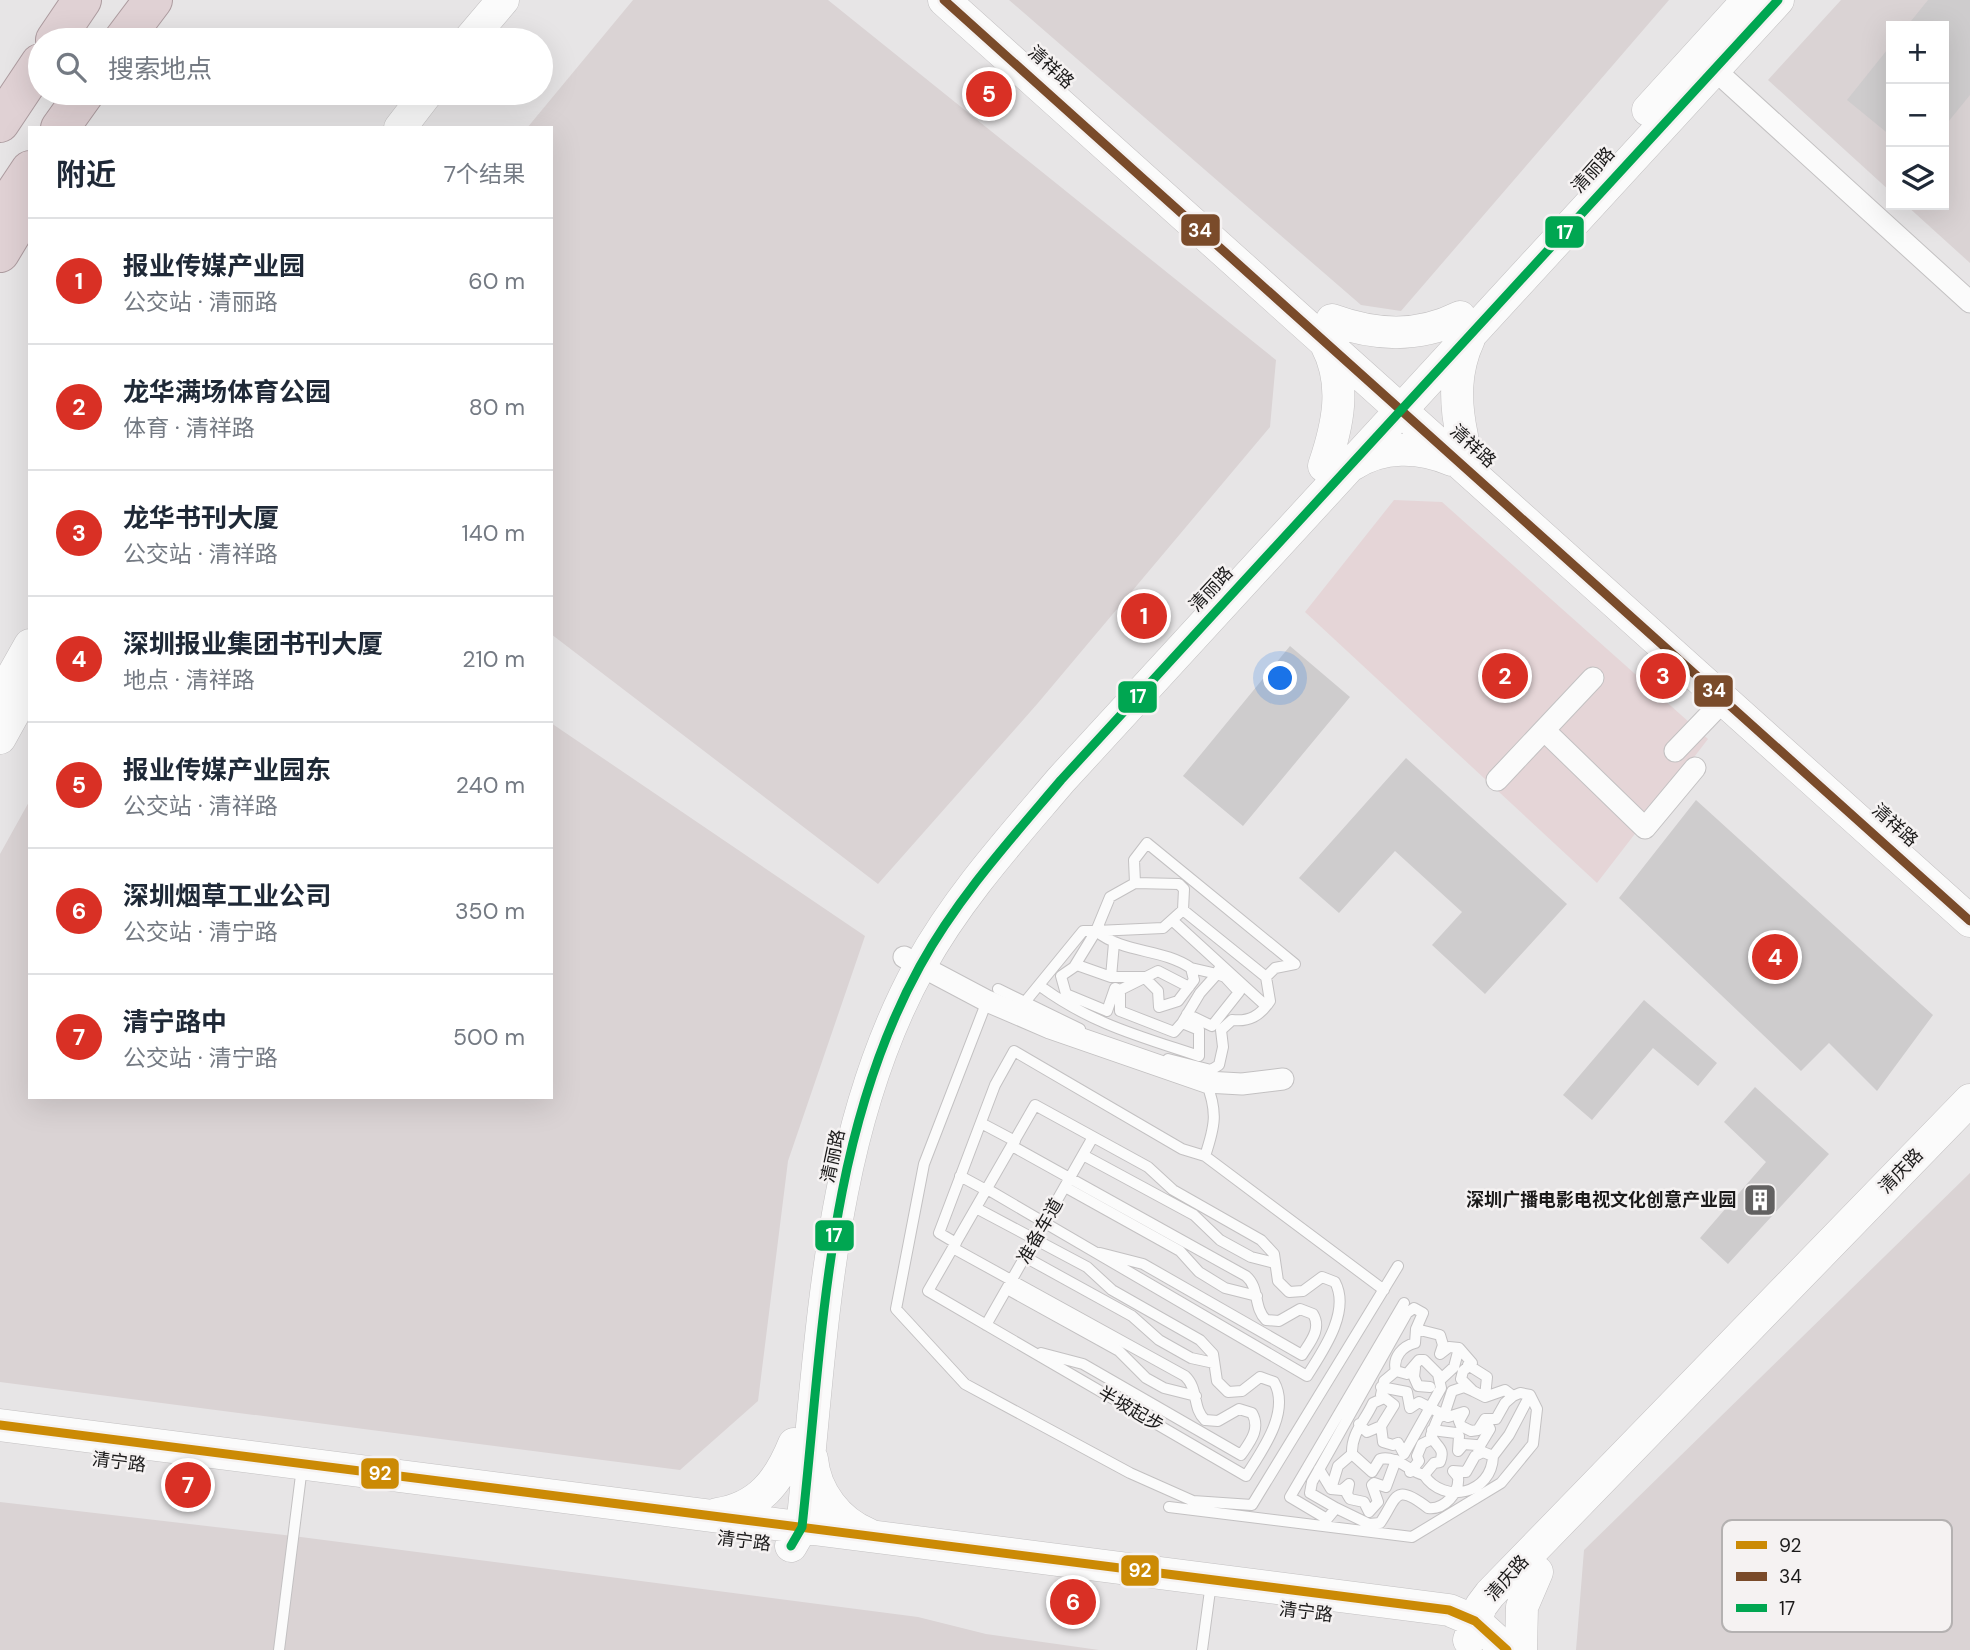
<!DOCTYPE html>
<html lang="zh">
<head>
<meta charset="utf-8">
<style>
  :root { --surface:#fff; --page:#f2f2f3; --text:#1f2937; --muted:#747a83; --line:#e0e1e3; --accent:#d93025 }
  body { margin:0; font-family:"DM Sans","Noto Sans SC",sans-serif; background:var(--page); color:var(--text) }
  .controls { position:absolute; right:21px; top:21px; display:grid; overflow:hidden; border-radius:0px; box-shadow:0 7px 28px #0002 }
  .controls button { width:63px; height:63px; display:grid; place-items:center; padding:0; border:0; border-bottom:2px solid var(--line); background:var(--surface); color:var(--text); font:35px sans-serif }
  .you { position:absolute; left:1281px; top:679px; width:24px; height:24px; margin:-18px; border:5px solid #fff; border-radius:50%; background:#1a73e8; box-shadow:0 0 0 10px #1a73e833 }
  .badge { display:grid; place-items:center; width:46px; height:46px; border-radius:50%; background:var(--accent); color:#fff; font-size:23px; font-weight:700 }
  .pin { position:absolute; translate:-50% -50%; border:4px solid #fff; box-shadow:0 2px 7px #0006 }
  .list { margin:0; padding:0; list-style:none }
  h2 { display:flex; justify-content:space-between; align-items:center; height:91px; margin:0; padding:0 28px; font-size:30px }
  h2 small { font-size:23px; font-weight:400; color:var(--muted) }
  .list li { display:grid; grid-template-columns:46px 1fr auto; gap:21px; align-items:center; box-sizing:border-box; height:126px; padding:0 28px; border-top:2px solid var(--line) }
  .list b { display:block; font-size:26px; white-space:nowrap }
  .list p { margin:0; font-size:23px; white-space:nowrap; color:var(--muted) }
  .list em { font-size:23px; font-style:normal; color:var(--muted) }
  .icon { flex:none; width:38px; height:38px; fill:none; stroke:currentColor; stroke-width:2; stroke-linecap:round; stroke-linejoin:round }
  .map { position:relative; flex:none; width:1970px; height:1650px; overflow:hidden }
  .search { position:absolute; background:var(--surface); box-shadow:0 7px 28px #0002; left:28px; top:28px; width:525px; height:77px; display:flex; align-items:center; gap:18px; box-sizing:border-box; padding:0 24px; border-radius:38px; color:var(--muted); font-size:26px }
  .panel { position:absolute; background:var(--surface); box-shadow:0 7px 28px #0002; left:28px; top:126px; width:525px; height:973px; border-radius:0px }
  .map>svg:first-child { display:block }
</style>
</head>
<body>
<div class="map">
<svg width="1970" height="1650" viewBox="0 0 1970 1650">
  <rect width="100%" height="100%" fill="#e7e5e6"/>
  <!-- built -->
  <path fill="#dad3d4" d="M633 0H828L1276 360 1270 427 1038 703 878 884 551 634V128H527Z
    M1009 0H1669L1401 311 1361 305Z
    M1841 0H1970V263L1906 205H1944V26H1891V192L1768 80Z
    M551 723 865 936 788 1161 758 1401 680 1470 0 1382V854L30 800V1097H551Z
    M1970 1173V1650H1576L1584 1550Z
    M0 1502 293 1536 918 1617 986 1634 1099 1650H0Z"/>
  <!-- green -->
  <path fill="#e5d5d7" d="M1394 500 1442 502 1708 739 1597 883 1305 612Z"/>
  <!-- building -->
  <path fill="#cecccd" d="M1928 0H1970V95L1944 127V26H1907Z
    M1891 45V136L1847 100Z
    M1290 646 1350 697 1243 826 1183 776Z
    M1406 758 1567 904 1485 994 1432 945 1462 912 1395 851 1339 913 1299 878Z
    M1696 800 1933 1015 1877 1091 1829 1043 1801 1071 1619 898Z
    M1644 1000 1717 1063 1698 1086 1653 1048 1592 1120 1563 1095Z
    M1755 1087 1829 1154 1728 1264 1700 1238 1766 1162 1724 1122Z"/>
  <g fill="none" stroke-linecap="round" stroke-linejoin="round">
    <defs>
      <path id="lane" d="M1183 910 1266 977
        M1172 920 1266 1006
        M1074 967 1096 931 1110 897 1135 883
        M1191 968 1217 974 1219 969
        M1111 977 1114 943
        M1040 986C1092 1024 1139 1036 1199 1056V1030L1182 1023 1174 1032 1120 1011V990L1115 988 1107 1011 1066 994 1061 976 1077 965 1111 977H1144L1158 991 1159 1007 1178 1001 1194 980 1191 968C1162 948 1124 954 1096 931L1163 928 1183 910 1184 889 1179 884 1135 883 1134 860 1147 843 1295 964 1275 968 1266 977 1270 1001C1260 1016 1249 1022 1232 1020L1221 1030 1223 1047 1219 1065 1211 1070 1168 1059
        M998 989 1080 1029
        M1120 990 1158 971 1189 987
        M987 1001 924 1164 896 1309 965 1384 1130 1473 1193 1501 1252 1505 1398 1266
        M1025 1002 1083 931H1096
        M1182 1023 1200 993 1217 974 1225 977 1239 992 1212 1026 1187 1014
        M1206 1082C1218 1112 1215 1126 1205 1156L1384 1290
        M981 1123 1015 1141
        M1012 1146 1246 1276C1260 1288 1253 1307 1266 1320L1279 1321 1300 1309 1313 1314C1322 1329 1310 1342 1302 1355L1143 1264 1100 1253
        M1083 1155 1194 1215 1220 1240 1251 1257 1275 1263
        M960 1176 986 1190
        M1065 1187 1180 1251 1199 1272 1225 1288 1257 1296
        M976 1208 1087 1267 1112 1290 1200 1340 1213 1354 1217 1381 1228 1392 1242 1391 1260 1377 1274 1382C1291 1412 1261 1452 1246 1476L928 1291C964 1229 1000 1167 1035 1105L1148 1167 1173 1190 1261 1240 1274 1254 1278 1281 1289 1292 1303 1291 1322 1277 1335 1282C1351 1312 1322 1352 1307 1376L987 1189
        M956 1243 939 1233 995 1085 1014 1051 1182 1149 1205 1156
        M953 1248 1185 1376C1199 1389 1192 1408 1205 1420L1218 1421 1239 1409 1252 1413C1261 1429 1250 1442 1241 1455L1083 1364 1041 1353
        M1025 1257 1132 1316 1159 1340 1191 1358 1214 1363
        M1007 1289 1119 1351 1146 1378 1164 1388 1196 1396
        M986 1325 1093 1137
        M1468 1365 1487 1377 1485 1397
        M1415 1368 1414 1377 1418 1386 1430 1387
        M1440 1380 1454 1367 1459 1348
        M1381 1387 1407 1392 1410 1408 1419 1402 1448 1417 1464 1412 1459 1421 1461 1426 1471 1431 1478 1430 1485 1419
        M1473 1391 1485 1397 1505 1390 1513 1396 1505 1403 1496 1419H1485L1490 1429 1478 1449
        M1384 1398 1373 1403C1365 1421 1351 1433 1352 1454L1372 1472 1380 1459C1397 1455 1408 1471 1424 1475L1434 1463 1440 1462C1446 1447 1435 1447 1431 1435L1438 1418 1444 1415 1452 1391 1464 1387 1473 1391 1461 1379 1463 1371 1472 1363 1459 1348 1449 1347 1440 1354 1443 1345 1440 1335 1416 1329
        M1359 1424 1367 1432 1381 1426 1394 1405 1381 1395 1384 1381 1396 1371
        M1381 1426 1383 1442 1393 1445 1398 1443 1404 1454 1441 1388 1438 1374 1424 1360H1419L1407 1374 1396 1371C1392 1357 1403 1346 1415 1343L1416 1329 1423 1313 1414 1308 1407 1313 1312 1482 1310 1493 1336 1508 1327 1519 1290 1497 1404 1303
        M1493 1456 1509 1435 1530 1395 1520 1393 1513 1396
        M1319 1469 1331 1489 1342 1490 1349 1484 1347 1494 1350 1499 1364 1502 1369 1512 1378 1502 1372 1485 1374 1483 1386 1487 1396 1460
        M1410 1472 1419 1461 1417 1456 1422 1444 1432 1439
        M1424 1475C1444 1505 1492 1494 1493 1456L1483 1452
        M1331 1489 1338 1466 1352 1454
        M1169 1507 1412 1537 1501 1483 1533 1444 1537 1409 1530 1395
        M1336 1508 1369 1524 1380 1523C1397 1499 1393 1481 1428 1508 1444 1510 1460 1493 1458 1477L1453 1471 1466 1472 1475 1456 1483 1452 1476 1445 1464 1444 1458 1451 1459 1436 1456 1433 1432 1430
        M279 1650 302 1467
        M1202 1650 1211 1583"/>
      <path id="street" d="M1715 70 1970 302
        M1544 730 1645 828 1695 768
        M1675 751 1724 700
        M1497 780 1593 678
        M904 957 987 1001 1050 1028 1206 1082 1242 1084 1283 1079"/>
      <path id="secondary" d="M944 0 1970 921
        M469 40 503 0
        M1648 110 1748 0
        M400 128 427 93
        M1332 320C1376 336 1418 338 1460 317
        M1462 436C1455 403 1454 371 1469 339
        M1352 465C1382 445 1419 446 1452 460
        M1324 466C1338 425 1347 384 1326 344
        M0 698 30 645
        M0 738 30 684
        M0 1425 1449 1610 1475 1621 1507 1650
        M812 1459C815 1492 838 1522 868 1534
        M717 1514C759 1508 779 1481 794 1444
        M791 1546 802 1527C823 1338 826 1137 920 966 958 897 1011 839 1061 780L1778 0
        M1469 1640 1481 1606 1490 1594 1970 1100
        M1521 1650 1522 1607 1537 1572"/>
      <path id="highway" d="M55 40 82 0
        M123 40 153 0
        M0 123 40 63
        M60 128 85 93
        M0 215 30 170
        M0 253 30 203"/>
    </defs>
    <!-- lane casing -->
    <use href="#lane" stroke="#c3c1c2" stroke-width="12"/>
    <!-- street casing -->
    <use href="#street" stroke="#c3c1c2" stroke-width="23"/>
    <!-- secondary casing -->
    <use href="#secondary" stroke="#c3c1c2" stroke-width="33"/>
    <!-- highway casing -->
    <use href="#highway" stroke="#ac9b9f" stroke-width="40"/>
    <!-- lane -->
    <use href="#lane" stroke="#fbfbfb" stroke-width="10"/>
    <!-- street -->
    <use href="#street" stroke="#fbfbfb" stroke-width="21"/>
    <!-- secondary -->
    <use href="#secondary" stroke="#fbfbfb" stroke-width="32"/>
    <!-- highway -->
    <use href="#highway" stroke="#e0d1d4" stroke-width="38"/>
    <defs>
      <path id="bus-1" d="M0 1425 1449 1610 1475 1621 1507 1650"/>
      <path id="bus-2" d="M944 0 1970 921"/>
      <path id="bus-3" d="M791 1546 802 1527C823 1338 826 1137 920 966 958 897 1011 839 1061 780L1778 0"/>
    </defs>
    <!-- bus-1 casing -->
    <use href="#bus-1" stroke="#f5f2f2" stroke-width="14"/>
    <!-- bus-2 casing -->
    <use href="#bus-2" stroke="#f5f2f2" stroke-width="14"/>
    <!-- bus-3 casing -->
    <use href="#bus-3" stroke="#f5f2f2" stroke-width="14"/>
    <!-- bus-1 -->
    <use href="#bus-1" stroke="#cb8a05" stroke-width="9"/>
    <!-- bus-2 -->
    <use href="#bus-2" stroke="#7a4b2a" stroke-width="9"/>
    <!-- bus-3 -->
    <use href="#bus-3" stroke="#00a651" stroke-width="9"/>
  </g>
  <!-- icons -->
  <defs>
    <symbol id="building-square" viewBox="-11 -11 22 22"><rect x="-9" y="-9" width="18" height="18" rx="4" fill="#626161" stroke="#f5f2f2"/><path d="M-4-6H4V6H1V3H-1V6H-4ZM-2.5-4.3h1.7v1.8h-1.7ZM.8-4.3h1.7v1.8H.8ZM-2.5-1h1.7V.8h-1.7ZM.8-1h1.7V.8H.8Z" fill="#fff"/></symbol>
  </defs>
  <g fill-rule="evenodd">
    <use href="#building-square" x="1741" y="1181" width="38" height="38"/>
  </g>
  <g text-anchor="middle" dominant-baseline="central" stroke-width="5" stroke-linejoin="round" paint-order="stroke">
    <!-- street labels -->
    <g font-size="18" fill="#1b1a1a" stroke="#f5f2f2">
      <text transform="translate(1051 67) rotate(42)">清祥路</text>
      <text transform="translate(1593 170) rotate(-48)">清丽路</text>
      <text transform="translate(1473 446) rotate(42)">清祥路</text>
      <text transform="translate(1211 589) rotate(-47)">清丽路</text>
      <text transform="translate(1895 825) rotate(42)">清祥路</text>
      <text transform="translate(833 1156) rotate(-78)">清丽路</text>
      <text transform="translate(1901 1171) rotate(-46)">清庆路</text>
      <text transform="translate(1040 1231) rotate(-60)">准备车道</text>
      <text transform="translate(1131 1409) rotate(30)">半坡起步</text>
      <text transform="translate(119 1462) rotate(7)">清宁路</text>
      <text transform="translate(744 1541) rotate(7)">清宁路</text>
      <text transform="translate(1507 1578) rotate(-48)">清庆路</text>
      <text transform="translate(1306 1612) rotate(7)">清宁路</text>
    </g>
    <!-- poi labels -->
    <g font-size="18" font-weight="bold" fill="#1b1a1a" stroke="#f5f2f2" text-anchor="end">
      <text x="1736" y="1200">深圳广播电影电视文化创意产业园</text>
    </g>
  </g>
  <!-- legend -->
  <rect x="1722" y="1520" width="230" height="112" rx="10" fill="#f5f2f2" stroke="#b4b1b1" stroke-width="2"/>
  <rect x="1736" y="1541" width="31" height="8" fill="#cb8a05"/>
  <rect x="1736" y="1572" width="31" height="9" fill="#7a4b2a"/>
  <rect x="1736" y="1604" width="31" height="8" fill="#00a651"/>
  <g font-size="19" fill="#1b1a1a">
    <text x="1779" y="1552">92</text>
    <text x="1779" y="1583">34</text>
    <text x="1779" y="1615">17</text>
  </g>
  <g stroke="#f5f2f2" stroke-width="2.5">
    <rect x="1180" y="213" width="41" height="34" rx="7" fill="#7a4b2a"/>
    <rect x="1544" y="215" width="41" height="34" rx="7" fill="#00a651"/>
    <rect x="1693" y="674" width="41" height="34" rx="7" fill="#7a4b2a"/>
    <rect x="1117" y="680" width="41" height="34" rx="7" fill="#00a651"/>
    <rect x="814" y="1219" width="41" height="33" rx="7" fill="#00a651"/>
    <rect x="360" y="1457" width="40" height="33" rx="7" fill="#cb8a05"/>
    <rect x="1120" y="1554" width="40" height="33" rx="7" fill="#cb8a05"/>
  </g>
  <g font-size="19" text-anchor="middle" font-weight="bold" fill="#fff">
    <text x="1200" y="237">34</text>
    <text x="1565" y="239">17</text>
    <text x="1714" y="697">34</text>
    <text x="1138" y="703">17</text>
    <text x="834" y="1242">17</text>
    <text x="380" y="1480">92</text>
    <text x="1140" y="1577">92</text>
  </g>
</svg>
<div class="controls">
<button>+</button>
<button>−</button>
<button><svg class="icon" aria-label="layers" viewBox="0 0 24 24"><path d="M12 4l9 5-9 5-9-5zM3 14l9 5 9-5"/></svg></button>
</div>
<div class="you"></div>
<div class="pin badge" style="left:1144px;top:616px">1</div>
<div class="pin badge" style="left:1505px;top:676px">2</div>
<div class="pin badge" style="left:1663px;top:676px">3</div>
<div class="pin badge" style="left:1775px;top:957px">4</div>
<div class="pin badge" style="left:989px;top:94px">5</div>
<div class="pin badge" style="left:1073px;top:1602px">6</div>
<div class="pin badge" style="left:188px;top:1485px">7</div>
<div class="search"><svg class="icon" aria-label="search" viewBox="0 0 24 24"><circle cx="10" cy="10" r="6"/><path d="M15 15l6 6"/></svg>搜索地点</div>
<section class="panel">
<h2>附近<small>7个结果</small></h2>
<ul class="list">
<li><span class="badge">1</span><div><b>报业传媒产业园</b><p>公交站 · 清丽路</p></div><em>60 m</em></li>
<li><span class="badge">2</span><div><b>龙华满场体育公园</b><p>体育 · 清祥路</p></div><em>80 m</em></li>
<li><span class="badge">3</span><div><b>龙华书刊大厦</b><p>公交站 · 清祥路</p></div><em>140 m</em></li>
<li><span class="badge">4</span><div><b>深圳报业集团书刊大厦</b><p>地点 · 清祥路</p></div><em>210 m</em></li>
<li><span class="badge">5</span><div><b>报业传媒产业园东</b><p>公交站 · 清祥路</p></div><em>240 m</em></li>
<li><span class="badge">6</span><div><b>深圳烟草工业公司</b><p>公交站 · 清宁路</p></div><em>350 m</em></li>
<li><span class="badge">7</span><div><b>清宁路中</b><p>公交站 · 清宁路</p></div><em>500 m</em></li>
</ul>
</section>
</div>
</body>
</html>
